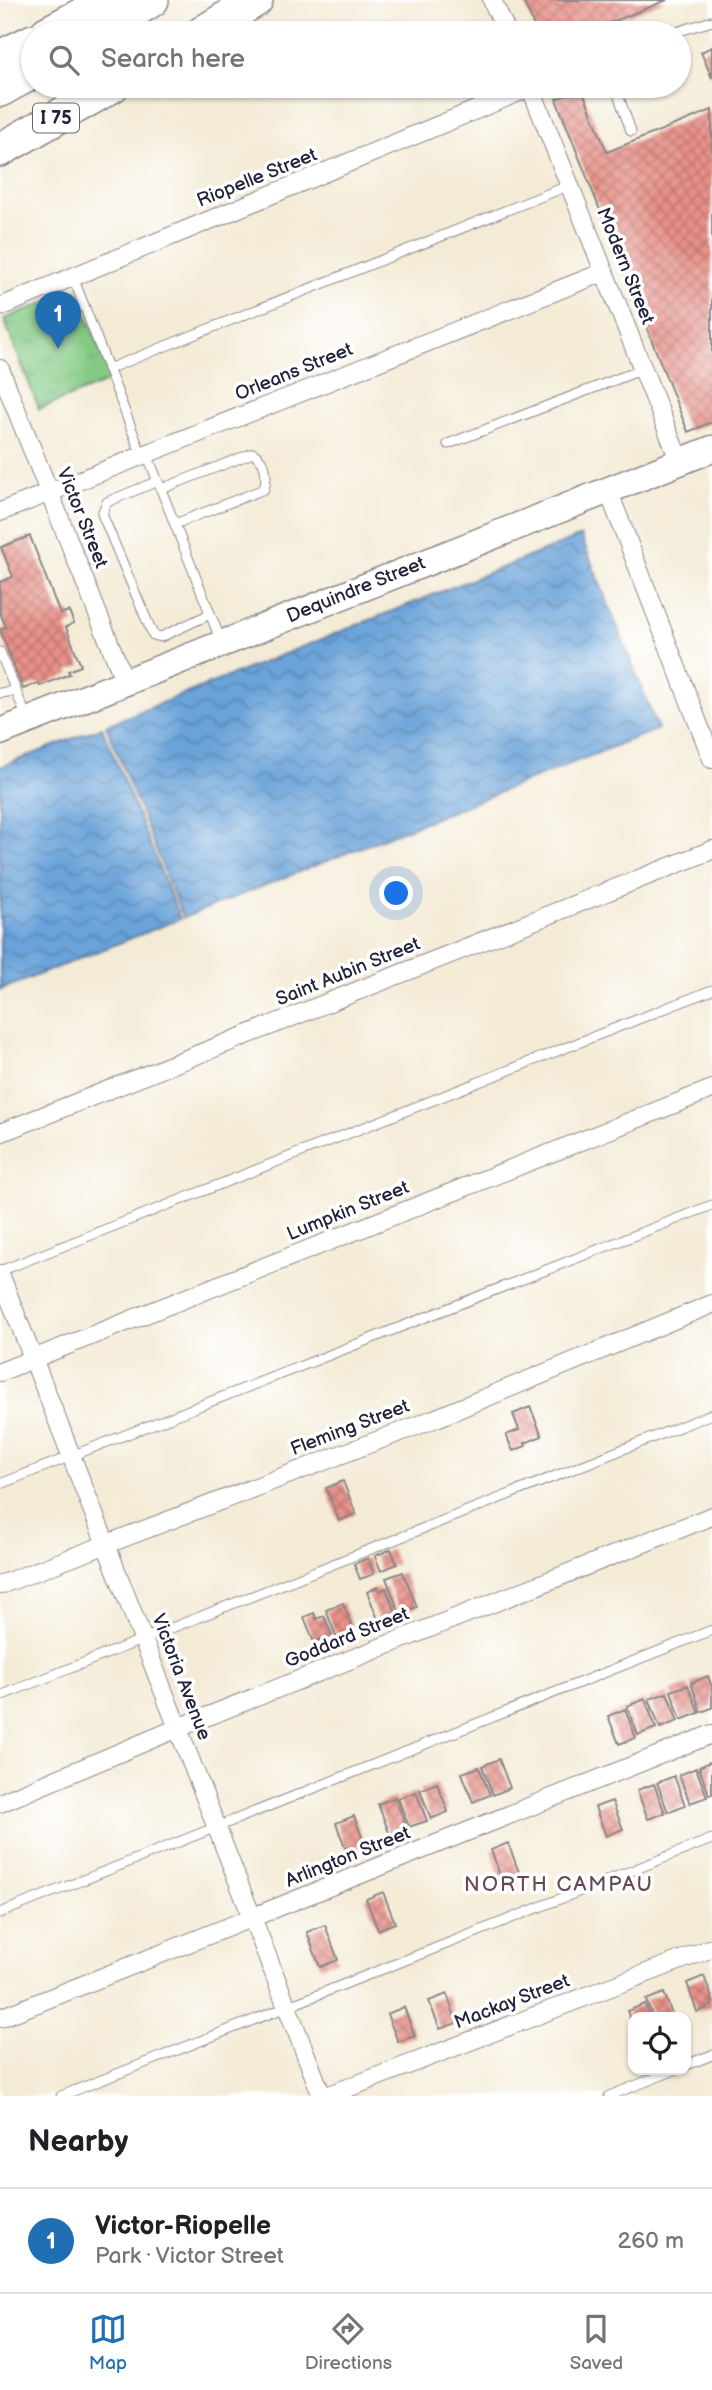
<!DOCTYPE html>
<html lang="en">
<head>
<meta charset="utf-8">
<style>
  :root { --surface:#fff; --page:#f6f6f6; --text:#202124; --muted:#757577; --line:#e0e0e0; --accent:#1f6fb2 }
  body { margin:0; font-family:"Balsamiq Sans",sans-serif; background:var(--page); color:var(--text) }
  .controls { position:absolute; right:21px; bottom:21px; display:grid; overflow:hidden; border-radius:14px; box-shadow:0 2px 5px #0004 }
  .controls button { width:63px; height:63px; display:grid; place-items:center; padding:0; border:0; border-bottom:2px solid var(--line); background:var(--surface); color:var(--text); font:35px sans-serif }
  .you { position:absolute; left:397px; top:894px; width:24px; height:24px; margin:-18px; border:5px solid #fff; border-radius:50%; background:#1a73e8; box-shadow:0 0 0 10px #1a73e833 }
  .badge { display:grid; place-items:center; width:46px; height:46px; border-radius:50%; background:var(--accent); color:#fff; font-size:23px; font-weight:700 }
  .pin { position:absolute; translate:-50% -58px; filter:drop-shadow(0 2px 4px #0008) }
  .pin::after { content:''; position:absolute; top:37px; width:24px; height:21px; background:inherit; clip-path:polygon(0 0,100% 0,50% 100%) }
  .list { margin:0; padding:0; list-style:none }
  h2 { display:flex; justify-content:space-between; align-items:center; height:91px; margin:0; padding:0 28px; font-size:30px }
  h2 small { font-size:23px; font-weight:400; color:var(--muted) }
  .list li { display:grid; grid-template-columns:46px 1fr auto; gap:21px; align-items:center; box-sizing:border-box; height:105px; padding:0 28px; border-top:2px solid var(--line) }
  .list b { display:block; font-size:26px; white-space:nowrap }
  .list p { margin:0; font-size:23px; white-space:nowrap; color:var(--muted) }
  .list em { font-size:23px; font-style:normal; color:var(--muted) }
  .icon { flex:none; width:38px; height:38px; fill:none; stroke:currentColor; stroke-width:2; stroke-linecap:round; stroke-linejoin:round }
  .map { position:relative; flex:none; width:712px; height:2096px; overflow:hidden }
  .search { position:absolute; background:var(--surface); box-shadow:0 2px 5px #0004; left:21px; right:21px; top:21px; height:77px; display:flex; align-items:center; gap:18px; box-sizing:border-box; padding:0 24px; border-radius:38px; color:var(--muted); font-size:26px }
  .sheet { height:196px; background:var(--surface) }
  nav { display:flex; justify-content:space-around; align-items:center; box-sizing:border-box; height:98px; border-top:2px solid var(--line); background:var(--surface); font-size:19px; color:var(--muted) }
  nav a { display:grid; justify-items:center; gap:4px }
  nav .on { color:var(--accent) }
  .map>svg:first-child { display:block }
</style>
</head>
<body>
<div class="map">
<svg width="712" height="2096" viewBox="0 0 712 2096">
  <defs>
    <pattern id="park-tufts" width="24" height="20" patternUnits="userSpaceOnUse" patternTransform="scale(1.75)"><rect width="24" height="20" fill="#84ca85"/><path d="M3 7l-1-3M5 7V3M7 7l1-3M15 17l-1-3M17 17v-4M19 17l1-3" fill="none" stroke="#72ad74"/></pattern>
    <pattern id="water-waves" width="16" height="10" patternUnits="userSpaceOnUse" patternTransform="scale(1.75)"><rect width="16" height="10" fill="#69a3d9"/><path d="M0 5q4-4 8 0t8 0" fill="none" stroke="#5684b1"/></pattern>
    <pattern id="building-cross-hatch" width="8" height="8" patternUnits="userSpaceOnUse" patternTransform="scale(1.75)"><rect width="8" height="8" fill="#e89188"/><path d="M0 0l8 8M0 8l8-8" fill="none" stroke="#bc7670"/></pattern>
  </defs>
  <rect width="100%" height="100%" fill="#fff"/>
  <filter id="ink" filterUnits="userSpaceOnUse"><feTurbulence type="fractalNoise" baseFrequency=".0143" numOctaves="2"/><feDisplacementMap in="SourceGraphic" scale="14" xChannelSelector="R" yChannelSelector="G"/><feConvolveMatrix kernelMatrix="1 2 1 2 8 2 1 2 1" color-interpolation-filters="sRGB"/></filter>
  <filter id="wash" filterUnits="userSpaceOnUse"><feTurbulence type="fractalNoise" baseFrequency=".00686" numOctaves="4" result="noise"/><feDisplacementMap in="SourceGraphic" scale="28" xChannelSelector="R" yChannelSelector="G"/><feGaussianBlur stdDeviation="1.57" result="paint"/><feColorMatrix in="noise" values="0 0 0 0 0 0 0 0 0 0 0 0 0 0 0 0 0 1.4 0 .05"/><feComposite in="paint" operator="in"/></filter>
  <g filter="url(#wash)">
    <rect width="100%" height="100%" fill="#f4ebd6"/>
    <!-- park -->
    <path fill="url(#park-tufts)" stroke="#537660" stroke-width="2" d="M77 290 112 380 39 409 4 319Z"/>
    <!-- water -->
    <path fill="url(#water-waves)" stroke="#46628a" stroke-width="2" d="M581 536 658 729 183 918 106 725Z
      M102 727 180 919 0 990V767Z"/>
    <g id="blocks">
      <!-- building -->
      <path fill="url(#building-cross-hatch)" d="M523 0H667L585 33H537Z
        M712 47V78L701 52Z
        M582 89 607 152 712 110V422L688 432 556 99Z
        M30 536 60 614 69 611 74 623 66 627 81 666 68 671 70 674 40 686 39 683 23 689 0 630 6 627 0 613V582L13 577 1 547Z
        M530 1407 542 1436 525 1443 526 1446 513 1451 506 1435 519 1430 513 1414Z
        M343 1481 356 1514 339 1521 326 1488Z
        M391 1549 397 1564 381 1571 375 1556Z
        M368 1558 374 1574 360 1579 354 1564Z
        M403 1572 417 1607 400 1614 386 1578Z
        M378 1587 379 1591 386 1588 397 1616 380 1624 367 1592Z
        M343 1603 354 1632 337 1639 326 1610Z
        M314 1613 316 1619 324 1616 332 1635 314 1642 304 1617Z
        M708 1676 712 1687V1708L701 1712 691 1683Z
        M688 1685 699 1713 681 1720 671 1691Z
        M667 1693 678 1721 660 1728 649 1699Z
        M645 1699 656 1728 638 1735 627 1706Z
        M625 1709 636 1738 619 1744 608 1716Z
        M499 1759 510 1788 493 1795 482 1766Z
        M712 1761V1794L709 1795 699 1767Z
        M479 1767 490 1795 473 1802 462 1773Z
        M696 1768 707 1797 690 1803 679 1775Z
        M674 1776 685 1805 668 1812 657 1783Z
        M437 1783 448 1812 431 1819 420 1790Z
        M654 1784 665 1813 648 1819 637 1790Z
        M416 1792 427 1821 409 1827 398 1798Z
        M395 1797 407 1829 390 1835 378 1804Z
        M612 1801 623 1829 606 1836 595 1807Z
        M354 1816 365 1845 347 1852 336 1823Z
        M508 1843 520 1875 502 1881 491 1850Z
        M383 1892 395 1923 378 1930 366 1899Z
        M325 1925 338 1960 320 1967 307 1932Z
        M704 1976 712 1998V2006L697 2012 687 1983Z
        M664 1993 673 2017H653L646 2000Z
        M447 1994 457 2023 440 2029 429 2001Z
        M645 2004 650 2017H633V2026L627 2011Z
        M404 2007 415 2036 398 2042 387 2014Z"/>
    </g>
  </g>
  <g filter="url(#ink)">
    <use href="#blocks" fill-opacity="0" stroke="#8b8688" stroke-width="2"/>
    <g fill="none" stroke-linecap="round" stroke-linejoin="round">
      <defs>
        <path id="lane" d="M673 33 712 21
          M615 86 631 131
          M73 277 142 456
          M108 369 570 185
          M448 444 643 369
          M147 454 221 641
          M158 481 107 502 102 514 153 635 161 637 210 614
          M161 489 253 453C266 461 268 475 264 489L175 524
          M0 652 27 718
          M0 693 16 691
          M0 1271 712 990
          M0 1484 712 1205
          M0 1696 712 1414
          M0 1913 712 1630
          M686 2065 712 2055
          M61 2096 712 1839
          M609 2096 675 2070"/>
        <path id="street" d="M492 0 507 33
          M530 86 680 462
          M0 307 531 87
          M0 369 125 682
          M608 490 712 759
          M0 512 604 272
          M0 1133 712 850
          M0 1274 322 2096
          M0 1372 712 1089
          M0 1585 434 1419 712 1304
          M0 1803 178 1728 712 1516
          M0 2018 712 1734
          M327 2096 712 1948"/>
        <path id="secondary" d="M0 732 712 449"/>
        <path id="highway" d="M47 33 110 0
          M98 33 152 0
          M202 33 256 0
          M0 57 33 41
          M0 90 33 72
          M0 150 112 86"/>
      </defs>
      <!-- lane casing -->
      <use href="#lane" stroke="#8b8688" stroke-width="11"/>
      <!-- street casing -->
      <use href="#street" stroke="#8b8688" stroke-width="20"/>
      <!-- secondary casing -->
      <use href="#secondary" stroke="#8b8688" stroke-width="29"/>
      <!-- highway casing -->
      <use href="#highway" stroke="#8b8688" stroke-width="36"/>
      <!-- lane -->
      <use href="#lane" stroke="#fff" stroke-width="9"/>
      <!-- street -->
      <use href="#street" stroke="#fff" stroke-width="18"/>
      <!-- secondary -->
      <use href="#secondary" stroke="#fff" stroke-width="26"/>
      <!-- highway -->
      <use href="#highway" stroke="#fff" stroke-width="33"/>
    </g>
  </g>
  <g text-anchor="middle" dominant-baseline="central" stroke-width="7" stroke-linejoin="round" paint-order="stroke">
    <!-- shield labels -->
    <rect fill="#fff" stroke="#646476" stroke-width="2" x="33" y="103.5" width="46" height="29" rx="5"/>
    <g font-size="18" font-weight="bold" fill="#22223b">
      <text x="56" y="118">I 75</text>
    </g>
    <!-- street labels -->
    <g font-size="19" fill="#22223b" stroke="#fff">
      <text transform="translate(257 178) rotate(-22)">Riopelle Street</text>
      <text transform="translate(625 266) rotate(68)">Modern Street</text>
      <text transform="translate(294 372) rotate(-22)">Orleans Street</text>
      <text transform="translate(82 518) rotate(68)">Victor Street</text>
      <text transform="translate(356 590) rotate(-22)">Dequindre Street</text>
      <text transform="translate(348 972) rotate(-22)">Saint Aubin Street</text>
      <text transform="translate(348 1211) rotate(-22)">Lumpkin Street</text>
      <text transform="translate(350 1428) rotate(-21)">Fleming Street</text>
      <text transform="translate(347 1638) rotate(-22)">Goddard Street</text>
      <text transform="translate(181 1677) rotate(69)">Victoria Avenue</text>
      <text transform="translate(348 1857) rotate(-22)">Arlington Street</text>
      <text transform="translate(512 2002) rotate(-21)">Mackay Street</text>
    </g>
    <!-- neighbourhood labels -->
    <g font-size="21" letter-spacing="2" fill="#674956" stroke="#fff">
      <text x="559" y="1884">NORTH CAMPAU</text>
    </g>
  </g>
</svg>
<div class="controls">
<button><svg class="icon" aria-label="locate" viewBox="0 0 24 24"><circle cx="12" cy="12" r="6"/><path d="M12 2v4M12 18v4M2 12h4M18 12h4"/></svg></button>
</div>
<div class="you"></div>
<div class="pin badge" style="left:58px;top:349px">1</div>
<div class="search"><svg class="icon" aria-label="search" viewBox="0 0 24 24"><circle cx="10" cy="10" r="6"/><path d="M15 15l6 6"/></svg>Search here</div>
</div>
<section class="sheet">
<h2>Nearby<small></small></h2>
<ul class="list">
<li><span class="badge">1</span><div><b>Victor-Riopelle</b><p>Park · Victor Street</p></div><em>260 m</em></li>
</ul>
</section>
<nav>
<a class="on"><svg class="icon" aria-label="map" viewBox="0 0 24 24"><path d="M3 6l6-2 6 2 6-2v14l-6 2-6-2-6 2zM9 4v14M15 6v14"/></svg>Map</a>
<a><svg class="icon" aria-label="directions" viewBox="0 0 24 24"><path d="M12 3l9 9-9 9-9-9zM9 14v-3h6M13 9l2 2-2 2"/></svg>Directions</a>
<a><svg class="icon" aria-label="saved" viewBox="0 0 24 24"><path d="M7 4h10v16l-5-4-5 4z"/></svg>Saved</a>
</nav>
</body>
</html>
